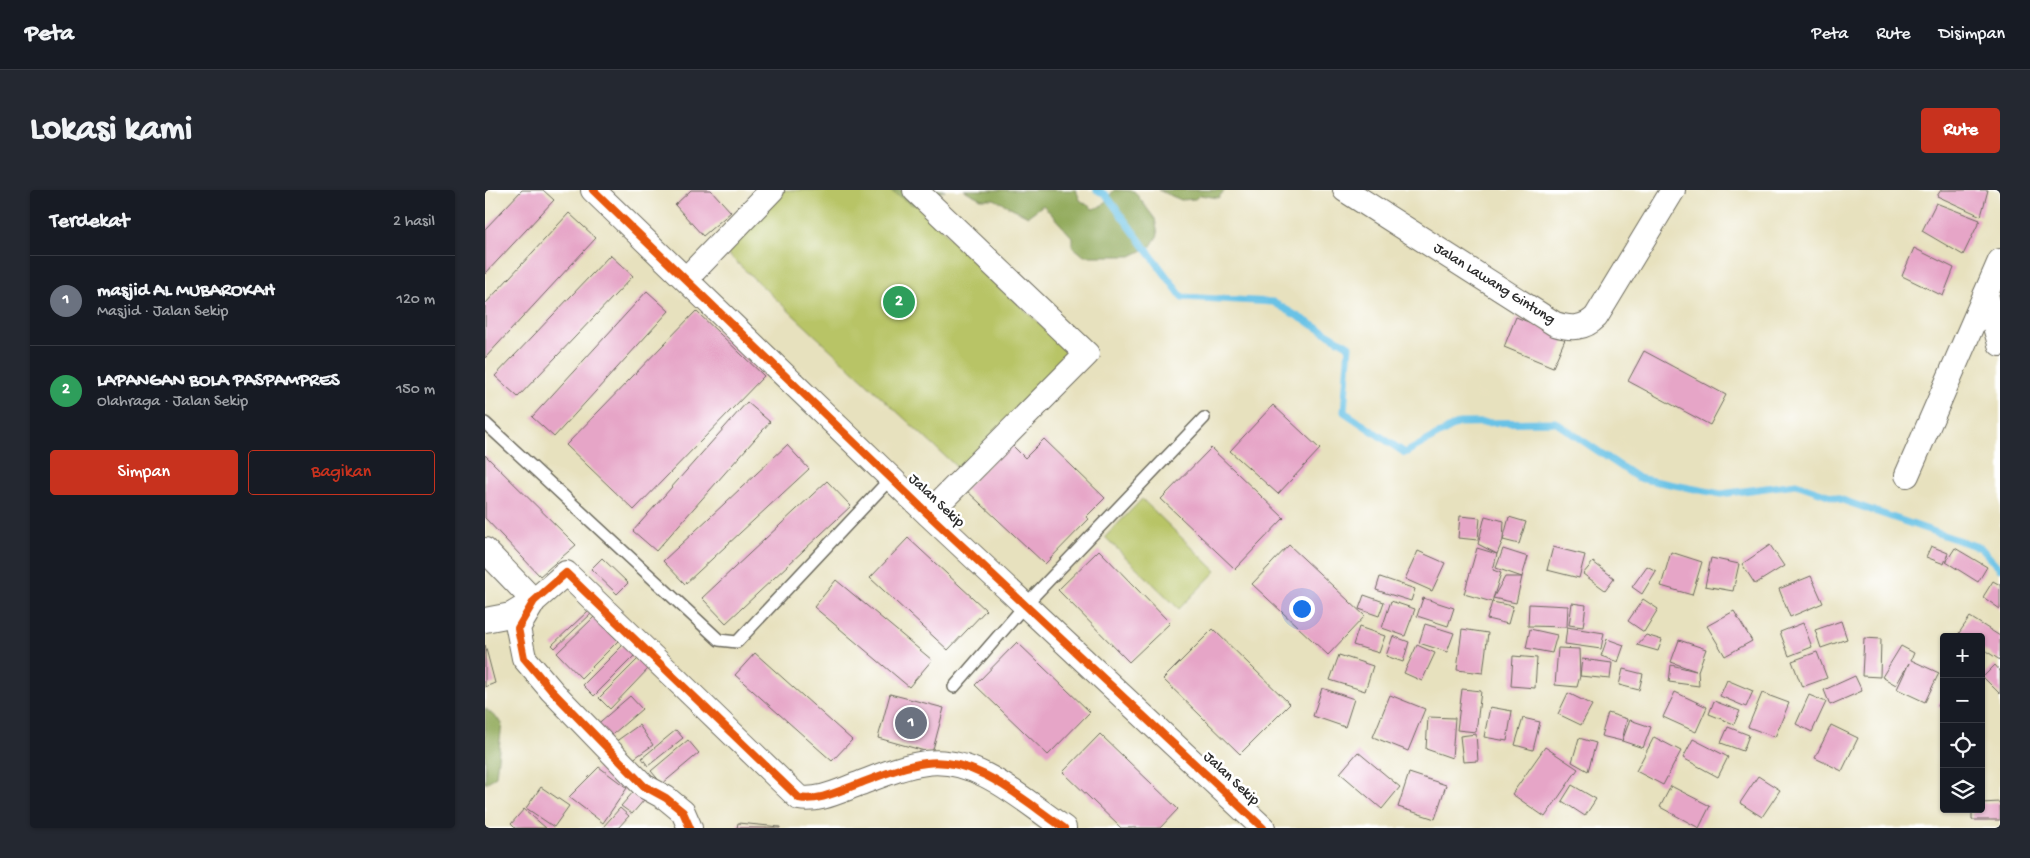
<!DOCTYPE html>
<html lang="id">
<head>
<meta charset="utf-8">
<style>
  :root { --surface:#171b24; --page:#242831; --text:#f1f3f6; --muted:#9ea1a6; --line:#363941; --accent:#c8321e }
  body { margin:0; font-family:"Gochi Hand",sans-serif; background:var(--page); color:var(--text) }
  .controls { position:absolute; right:15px; bottom:15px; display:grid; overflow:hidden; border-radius:5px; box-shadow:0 1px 4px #0004 }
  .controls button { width:45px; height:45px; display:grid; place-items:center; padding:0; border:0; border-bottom:1px solid var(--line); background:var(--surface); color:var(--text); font:25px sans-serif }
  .you { position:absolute; left:816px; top:418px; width:18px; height:18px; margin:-12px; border:4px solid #fff; border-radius:50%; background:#1a73e8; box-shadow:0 0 0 8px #1a73e833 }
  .badge { display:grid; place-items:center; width:32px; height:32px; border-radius:50%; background:var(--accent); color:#fff; font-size:16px; font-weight:700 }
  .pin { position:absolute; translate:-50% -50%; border:2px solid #fff; box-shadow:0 1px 5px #0006 }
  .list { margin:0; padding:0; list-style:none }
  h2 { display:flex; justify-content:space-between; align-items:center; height:65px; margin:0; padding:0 20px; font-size:21px }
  h2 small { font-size:16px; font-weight:400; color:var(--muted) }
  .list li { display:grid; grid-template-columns:32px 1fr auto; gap:15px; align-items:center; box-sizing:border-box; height:90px; padding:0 20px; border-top:1px solid var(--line) }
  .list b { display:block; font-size:19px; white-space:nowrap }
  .list p { margin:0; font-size:16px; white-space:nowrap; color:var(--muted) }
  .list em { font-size:16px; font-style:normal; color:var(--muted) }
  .actions { display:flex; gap:10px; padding:15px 20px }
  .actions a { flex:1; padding:11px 0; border:1px solid var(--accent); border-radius:5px; text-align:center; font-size:18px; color:var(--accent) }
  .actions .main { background:var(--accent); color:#fff }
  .icon { flex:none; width:28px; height:28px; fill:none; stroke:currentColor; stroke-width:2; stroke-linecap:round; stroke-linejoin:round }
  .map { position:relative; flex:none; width:1515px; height:638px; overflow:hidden; border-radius:5px }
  header { display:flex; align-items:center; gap:30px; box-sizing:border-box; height:70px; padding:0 25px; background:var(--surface); border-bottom:1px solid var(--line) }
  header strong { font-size:24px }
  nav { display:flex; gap:28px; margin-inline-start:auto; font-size:18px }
  .intro { display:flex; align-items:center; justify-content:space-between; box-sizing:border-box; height:120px; padding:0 30px }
  h1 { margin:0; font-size:35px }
  .button { padding:12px 22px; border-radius:5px; background:var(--accent); color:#fff; font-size:18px; font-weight:700 }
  main { display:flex; gap:30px; padding:0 30px }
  aside { flex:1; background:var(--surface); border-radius:5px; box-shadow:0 1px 4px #0004 }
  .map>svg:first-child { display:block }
</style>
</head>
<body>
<header>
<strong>Peta</strong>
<nav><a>Peta</a><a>Rute</a><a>Disimpan</a></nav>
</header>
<div class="intro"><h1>Lokasi kami</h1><a class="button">Rute</a></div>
<main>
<aside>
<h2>Terdekat<small>2 hasil</small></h2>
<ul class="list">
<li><span class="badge" style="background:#6b7280">1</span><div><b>masjid AL MUBAROKAH</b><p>Masjid · Jalan Sekip</p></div><em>120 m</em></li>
<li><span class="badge" style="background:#2e9e5b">2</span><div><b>LAPANGAN BOLA PASPAMPRES</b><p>Olahraga · Jalan Sekip</p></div><em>150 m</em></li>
</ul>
<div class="actions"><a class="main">Simpan</a><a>Bagikan</a></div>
</aside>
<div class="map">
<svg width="1515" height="638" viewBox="0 0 1515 638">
  <rect width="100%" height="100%" fill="#fff"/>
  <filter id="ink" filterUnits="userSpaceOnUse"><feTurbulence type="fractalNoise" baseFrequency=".02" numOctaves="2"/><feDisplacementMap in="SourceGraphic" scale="10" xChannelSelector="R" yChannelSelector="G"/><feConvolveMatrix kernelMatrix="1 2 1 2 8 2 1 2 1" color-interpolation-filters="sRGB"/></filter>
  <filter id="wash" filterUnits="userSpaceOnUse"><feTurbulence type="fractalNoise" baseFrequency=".0096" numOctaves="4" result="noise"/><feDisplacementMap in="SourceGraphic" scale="20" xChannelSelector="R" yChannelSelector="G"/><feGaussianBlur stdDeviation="1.12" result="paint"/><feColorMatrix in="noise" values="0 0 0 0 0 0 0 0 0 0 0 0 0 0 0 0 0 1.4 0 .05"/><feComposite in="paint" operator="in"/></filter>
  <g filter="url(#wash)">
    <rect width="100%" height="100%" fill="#e7e1be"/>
    <!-- green -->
    <path fill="#b8c466" stroke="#727848" d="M290 0H416L591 169 478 283 234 56Z
      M657 309 731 381 694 419 620 347Z"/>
    <!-- forest -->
    <path fill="#92aa5b" stroke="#5e6a43" d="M404 0H460L428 15Z
      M479 0H591L595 10 608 19 617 16 629 0 649 1 670 29 673 45 666 56 646 66H599L587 56V47L558 15 543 26 509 9H496Z
      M673 0H740L733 8 715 5 710 9 696 10Z
      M0 518 17 533 11 586 0 594Z"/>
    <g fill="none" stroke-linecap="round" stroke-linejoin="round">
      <!-- stream -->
      <path stroke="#69c2e6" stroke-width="7" d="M612 0 621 5 697 107 788 112 864 156 859 222 920 263 974 233 1070 232 1153 288 1236 304 1311 294 1496 358 1515 379"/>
    </g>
    <g id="blocks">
      <!-- building -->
      <path fill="#e6a5c7" d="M37 0H58L69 10 0 84V39Z
        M206 0H226L246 22 218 46 190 15Z
        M1456 0H1503L1496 26 1452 6Z
        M1451 13 1495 30 1478 65 1437 41Z
        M84 23 111 48 0 168V114Z
        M1429 58 1469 78 1458 106 1417 86Z
        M125 65 148 86 33 207 10 186Z
        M162 101 184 121 69 247 47 227Z
        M211 121 279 186 149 320 81 255Z
        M1031 127 1081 147 1068 177 1019 157Z
        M1159 161 1241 205 1225 235 1143 191Z
        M262 212 285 232 171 361 148 341Z
        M788 215 835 259 793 304 745 261Z
        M559 249 620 308 601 327 604 329 560 374 480 299 525 253 540 268Z
        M302 255 324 279 200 394 178 371Z
        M726 258 799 328 750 379 676 309Z
        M0 265 91 355 55 386 0 328Z
        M342 291 366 316 241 433 217 408Z
        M975 326 995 328 993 350 973 348Z
        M1000 326 1019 331 1018 350 1012 364 993 354Z
        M1024 327 1041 332 1034 354 1018 350Z
        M423 348 501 420 463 460 385 388Z
        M804 355 880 426 843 465 767 394Z
        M1285 355 1299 376 1270 394 1257 374Z
        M1446 356 1463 363 1459 374 1441 367Z
        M1068 357 1100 365 1094 388 1062 380Z
        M992 358 1012 364 1008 380 1016 383 1007 412 979 404Z
        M1470 358 1502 377 1493 392 1461 372Z
        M1018 359 1043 367 1037 387 1011 378Z
        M614 360 685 433 644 472 573 400Z
        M933 361 960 373 947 401 920 389Z
        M1186 362 1217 372 1207 405 1176 396Z
        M117 368 143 393 132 404 106 379Z
        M1226 368 1254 374 1248 401 1220 396Z
        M1108 372 1129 388 1120 400 1098 384Z
        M1162 376 1171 381 1157 404 1147 397Z
        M1326 386 1338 413 1305 427 1294 399Z
        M895 387 930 399 926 411 891 400Z
        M1020 387H1037L1031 413 1008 408Z
        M351 390 447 470 424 497 329 417Z
        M1508 391 1515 395V419L1498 407Z
        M879 405 899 412 894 426 874 419Z
        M938 408 969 418 963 436 932 426Z
        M1158 409 1173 419 1159 442 1143 431Z
        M906 411 930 419 920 446 897 438Z
        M1007 412 1028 416 1023 434 1002 429Z
        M1087 413 1101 415 1098 437 1084 435Z
        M1044 414 1083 416 1082 437 1043 436Z
        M104 420 107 423 70 458 67 455Z
        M1249 421 1267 451 1240 466 1222 436Z
        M109 427 133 451 96 488 72 463Z
        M1485 427 1515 446V470L1496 458V447H1479L1474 443Z
        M1356 431 1362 449 1336 458 1330 440Z
        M1318 433 1327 457 1304 466 1295 442Z
        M940 434 969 443 962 462 934 453Z
        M874 437 900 446 894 463 868 455Z
        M1082 437 1119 443 1116 459 1080 454Z
        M728 439 805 514 755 564 678 489Z
        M977 439 1003 443 998 483 972 480Z
        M1045 439 1072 445 1067 463 1041 458Z
        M1161 445 1177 450 1173 461 1152 455Z
        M908 446 924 452 918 472 901 466Z
        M1379 448 1396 449 1395 487 1377 486Z
        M1122 449 1139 455 1133 472 1116 466Z
        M1194 450 1221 459 1213 481 1214 496 1184 492 1186 475 1211 481 1186 472Z
        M141 452 152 463 109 506 98 495Z
        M532 452 605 522 563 565 490 495Z
        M0 455 10 493 0 497Z
        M932 455 950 463 937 491 919 483Z
        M1416 456 1429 463 1426 470 1454 483 1440 512 1412 499 1424 473 1411 495 1397 487Z
        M1073 458 1094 459 1095 486 1092 497 1070 495Z
        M1332 462 1342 488 1317 497 1307 471Z
        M270 463 367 550 347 571 250 485Z
        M854 465 888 476 880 501 845 490Z
        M1028 466 1052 468 1050 498 1026 496Z
        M155 467 165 477 125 519 114 508Z
        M1097 469 1127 473 1125 489 1095 486Z
        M1510 475 1515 481V504L1498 487Z
        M1138 479 1158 484 1154 500 1134 495Z
        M1370 486 1377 501 1345 515 1339 500Z
        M1242 490 1268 501 1261 517 1235 506Z
        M837 498 869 509 860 537 828 526Z
        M977 499 996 501 991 542 972 540Z
        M1190 502 1222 517 1211 542 1178 527Z
        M1083 503 1107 515 1096 535 1073 524Z
        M1277 503 1304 513 1290 547 1263 537Z
        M405 504 459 518 447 563 393 548Z
        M1459 504V520L1452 516Z
        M905 505 940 519 923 561 888 547Z
        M1324 505 1341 512 1327 542 1311 534Z
        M145 506 157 519 121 550 109 537Z
        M1229 511 1255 521 1249 534 1224 524Z
        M1005 517 1027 521 1022 551 999 547Z
        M1123 523 1142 529 1137 551 1116 546Z
        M943 527 970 528 967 568 941 559Z
        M1038 528 1055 532 1048 560 1030 555Z
        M1145 530 1166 537 1158 558 1137 551Z
        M154 535 168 555 144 572 130 552Z
        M1346 535 1373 548 1357 581 1330 568Z
        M1243 537 1264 545 1258 561 1236 553Z
        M191 540 198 548 163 576 157 568Z
        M615 544 693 619 675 638H636L578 582Z
        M991 544 993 571 978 572 975 546Z
        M1169 547 1196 561 1178 595 1151 581Z
        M1094 548 1111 553 1103 581 1087 572Z
        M1208 549 1243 567 1233 587 1198 568Z
        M203 550 214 563 177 594 166 581Z
        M1060 557 1093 579 1060 627 1027 604Z
        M873 562 915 597 897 619 855 583Z
        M114 577 142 598 118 633 84 607Z
        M924 583 961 595 950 629 913 617Z
        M1273 586 1295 600 1277 627 1255 613Z
        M1087 595 1111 609 1100 626 1077 611Z
        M1186 596 1225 616 1214 638 1175 617Z
        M56 597 84 616 69 637 41 618Z
        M149 601 159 610 147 624 136 616Z
        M1515 612V630H1487V619H1496V613Z
        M135 618 144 626 133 638H120L118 637Z
        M39 619 61 638H30L26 634Z
        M253 633 295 637V638H252Z"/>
    </g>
  </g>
  <g filter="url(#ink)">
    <use href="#blocks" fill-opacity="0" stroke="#6d6b5e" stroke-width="1"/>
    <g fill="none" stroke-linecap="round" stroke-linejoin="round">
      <defs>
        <path id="service" d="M0 233 234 450 252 452 406 288
          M469 497 541 414 719 228"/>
        <path id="minor" d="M108 0 443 324 778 638
          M430 0 602 164 443 324
          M860 0 1070 134C1086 139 1099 139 1111 127L1188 0
          M201 89 287 0
          M1501 105 1515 154
          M1422 285 1515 71
          M0 360 49 411 26 425 0 430
          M205 638 198 622 181 608 159 596 67 501 39 468 33 438 49 411 81 383 314 608C334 612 356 600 376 593 397 585 418 576 441 573 492 566 539 611 579 638"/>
      </defs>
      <!-- service casing -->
      <use href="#service" stroke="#6d6b5e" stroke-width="14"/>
      <!-- minor casing -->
      <use href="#minor" stroke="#6d6b5e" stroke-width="26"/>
      <!-- service -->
      <use href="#service" stroke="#fff" stroke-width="11"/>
      <!-- minor -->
      <use href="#minor" stroke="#fff" stroke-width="24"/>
      <defs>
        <path id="cycleway" d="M108 0 443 324 778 638
          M205 638 198 622 181 608 159 596 67 501 39 468 33 438 49 411 81 383 314 608C334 612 356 600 376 593 397 585 418 576 441 573 492 566 539 611 579 638"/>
      </defs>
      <!-- cycleway casing -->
      <use href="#cycleway" stroke="#fff" stroke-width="11"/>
      <!-- cycleway -->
      <use href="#cycleway" stroke="#e8590c" stroke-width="8"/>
    </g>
  </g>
  <g text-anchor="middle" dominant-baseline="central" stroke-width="5" stroke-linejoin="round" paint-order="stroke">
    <!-- street labels -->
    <g font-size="15" fill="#2b2b2b" stroke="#fff">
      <text transform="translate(1009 94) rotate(32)">Jalan Lawang Gintung</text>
      <text transform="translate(451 311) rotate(43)">Jalan Sekip</text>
      <text transform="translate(746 589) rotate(43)">Jalan Sekip</text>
    </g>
  </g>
</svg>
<div class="controls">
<button>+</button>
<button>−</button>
<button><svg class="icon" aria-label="locate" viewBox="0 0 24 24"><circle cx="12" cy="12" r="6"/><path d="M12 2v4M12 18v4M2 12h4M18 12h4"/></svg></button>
<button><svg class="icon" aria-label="layers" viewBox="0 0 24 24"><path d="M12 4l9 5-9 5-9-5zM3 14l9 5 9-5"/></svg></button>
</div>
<div class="you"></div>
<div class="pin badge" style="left:426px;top:533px;background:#6b7280">1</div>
<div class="pin badge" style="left:414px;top:112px;background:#2e9e5b">2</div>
</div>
</main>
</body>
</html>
